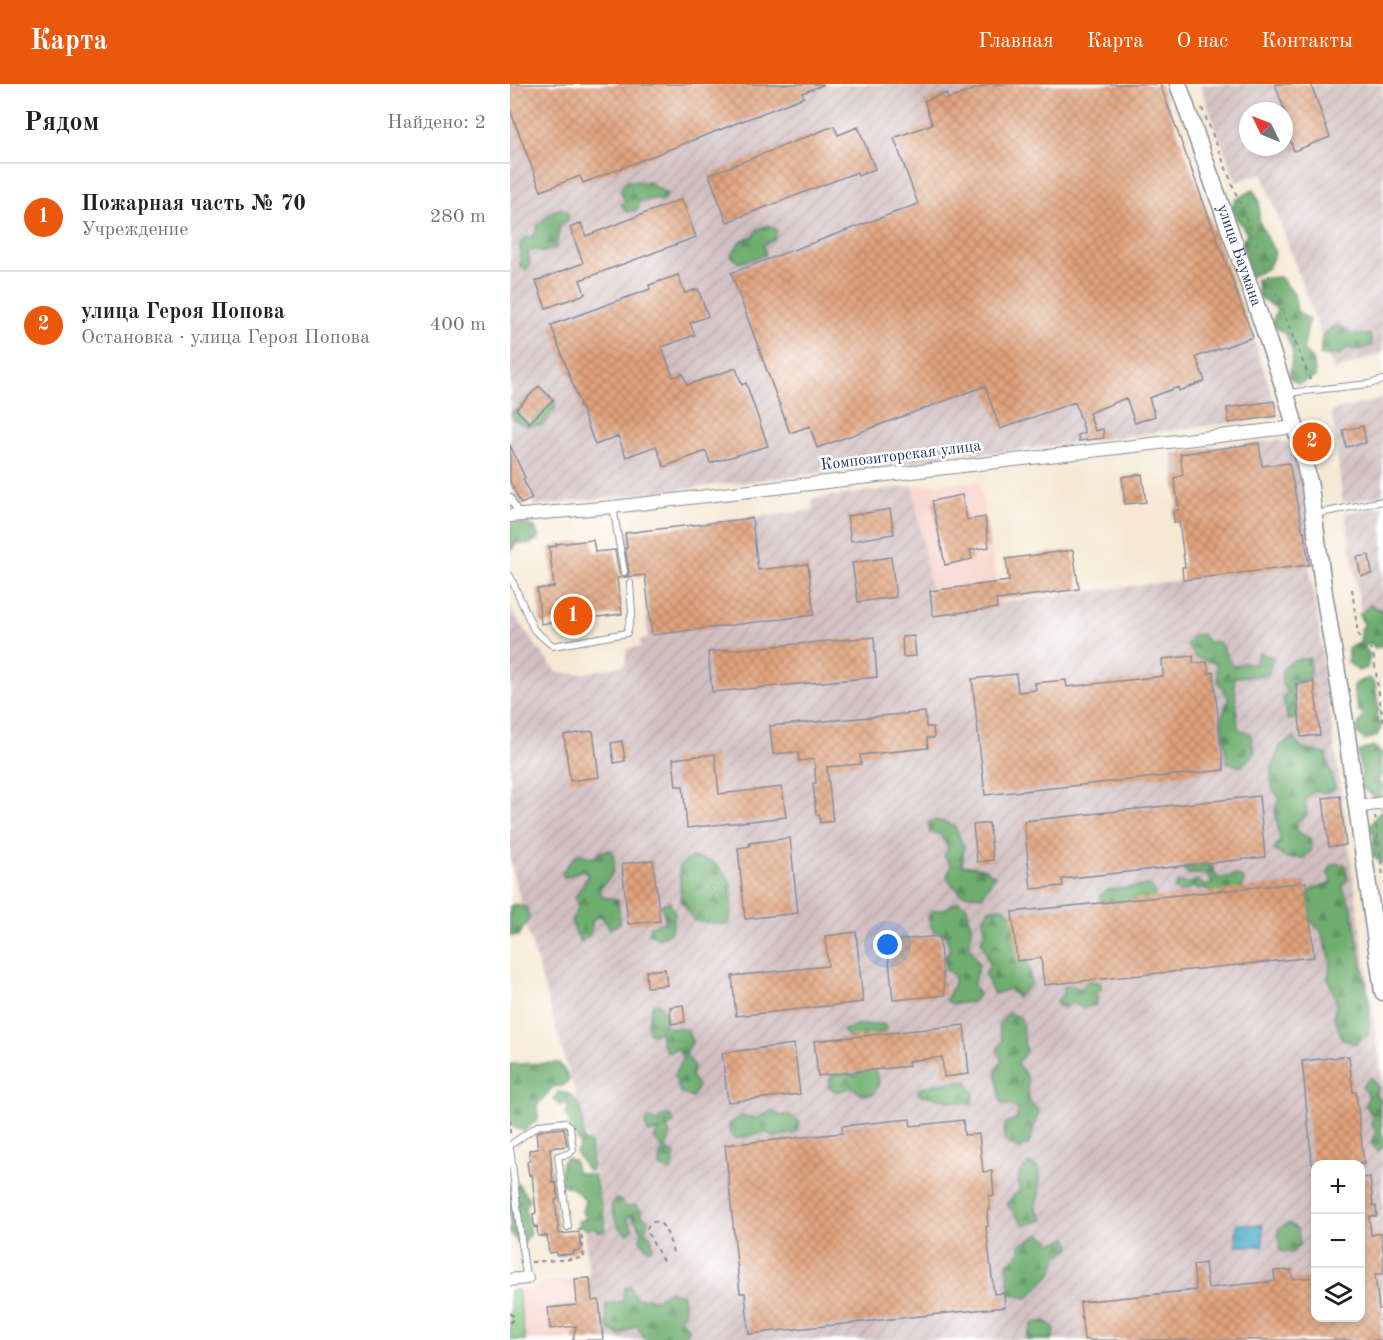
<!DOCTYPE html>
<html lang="ru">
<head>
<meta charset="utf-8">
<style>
  :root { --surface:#fff; --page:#f6f6f6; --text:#202124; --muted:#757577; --line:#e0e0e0; --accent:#ea580c }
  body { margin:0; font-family:"Old Standard TT",serif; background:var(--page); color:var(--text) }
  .controls { position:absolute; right:18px; bottom:18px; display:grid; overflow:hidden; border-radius:12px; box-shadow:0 3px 9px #0003 }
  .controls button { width:54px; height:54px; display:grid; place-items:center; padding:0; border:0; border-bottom:2px solid var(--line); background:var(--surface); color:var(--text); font:30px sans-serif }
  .compass { position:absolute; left:729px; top:18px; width:54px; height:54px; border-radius:50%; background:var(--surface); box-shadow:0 3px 9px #0003; rotate:313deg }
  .you { position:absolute; left:378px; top:861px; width:21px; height:21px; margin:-15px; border:4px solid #fff; border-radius:50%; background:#1a73e8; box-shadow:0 0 0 9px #1a73e833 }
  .badge { display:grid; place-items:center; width:39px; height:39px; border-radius:50%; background:var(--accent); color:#fff; font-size:20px; font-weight:700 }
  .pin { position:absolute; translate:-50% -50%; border:3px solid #fff; box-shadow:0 2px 6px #0006 }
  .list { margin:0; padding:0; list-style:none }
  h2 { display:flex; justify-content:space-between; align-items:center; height:78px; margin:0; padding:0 24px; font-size:26px }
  h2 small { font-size:20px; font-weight:400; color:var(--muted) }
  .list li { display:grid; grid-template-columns:39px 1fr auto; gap:18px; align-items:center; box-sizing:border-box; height:108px; padding:0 24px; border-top:2px solid var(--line) }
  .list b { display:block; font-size:22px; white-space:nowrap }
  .list p { margin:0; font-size:20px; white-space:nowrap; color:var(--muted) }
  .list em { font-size:20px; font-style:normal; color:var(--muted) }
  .icon { flex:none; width:33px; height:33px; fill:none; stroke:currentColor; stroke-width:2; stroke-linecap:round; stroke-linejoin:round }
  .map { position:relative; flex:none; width:873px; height:1256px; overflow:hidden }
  header { display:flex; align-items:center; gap:36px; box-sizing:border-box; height:84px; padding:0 30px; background:var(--accent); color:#fff }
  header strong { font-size:28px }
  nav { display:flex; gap:33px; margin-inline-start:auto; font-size:21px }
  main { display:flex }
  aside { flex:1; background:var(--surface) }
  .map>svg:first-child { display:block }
</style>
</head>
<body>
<header>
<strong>Карта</strong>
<nav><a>Главная</a><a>Карта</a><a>О нас</a><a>Контакты</a></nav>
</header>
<main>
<aside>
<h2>Рядом<small>Найдено: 2</small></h2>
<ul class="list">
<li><span class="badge">1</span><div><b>Пожарная часть № 70</b><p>Учреждение</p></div><em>280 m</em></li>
<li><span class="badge">2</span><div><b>улица Героя Попова</b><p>Остановка · улица Героя Попова</p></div><em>400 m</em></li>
</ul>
</aside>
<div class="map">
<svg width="873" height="1256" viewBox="0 0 873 1256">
  <defs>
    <pattern id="industrial-furrows" width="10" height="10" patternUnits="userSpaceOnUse" patternTransform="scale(1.5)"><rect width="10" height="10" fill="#d2bfc1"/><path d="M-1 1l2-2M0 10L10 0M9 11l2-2" fill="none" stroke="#b4a4a8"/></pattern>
    <pattern id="forest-firs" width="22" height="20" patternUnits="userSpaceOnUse" patternTransform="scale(1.5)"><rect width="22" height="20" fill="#6ead6e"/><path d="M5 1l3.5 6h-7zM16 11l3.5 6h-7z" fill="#5a8d5e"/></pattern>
    <pattern id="water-ripples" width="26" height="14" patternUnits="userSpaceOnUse" patternTransform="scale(1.5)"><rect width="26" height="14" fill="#47acc7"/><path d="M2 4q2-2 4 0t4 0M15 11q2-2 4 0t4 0" fill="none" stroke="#3a8ca5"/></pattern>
    <pattern id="building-cross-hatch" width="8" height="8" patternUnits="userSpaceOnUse" patternTransform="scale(1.5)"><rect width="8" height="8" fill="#e1a37b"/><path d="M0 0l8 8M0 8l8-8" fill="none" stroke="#b68568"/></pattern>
  </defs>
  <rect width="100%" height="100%" fill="#fff"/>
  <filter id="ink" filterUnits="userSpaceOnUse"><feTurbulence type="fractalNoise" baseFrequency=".0167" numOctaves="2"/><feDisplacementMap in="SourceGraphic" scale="12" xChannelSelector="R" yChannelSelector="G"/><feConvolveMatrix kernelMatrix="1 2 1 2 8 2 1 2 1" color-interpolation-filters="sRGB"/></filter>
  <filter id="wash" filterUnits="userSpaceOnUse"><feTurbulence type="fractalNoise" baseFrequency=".008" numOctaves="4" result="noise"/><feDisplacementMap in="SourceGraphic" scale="24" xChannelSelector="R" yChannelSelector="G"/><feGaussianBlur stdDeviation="1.35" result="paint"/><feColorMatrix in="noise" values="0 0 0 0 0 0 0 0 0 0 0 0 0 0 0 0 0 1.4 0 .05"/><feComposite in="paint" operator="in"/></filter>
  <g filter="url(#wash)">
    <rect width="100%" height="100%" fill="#f6e9d4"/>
    <!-- built -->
    <path fill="#f7d1c9" d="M469 397 491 518 424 526 403 402Z
      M80 1194 82 1217 89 1216 93 1256H0V1207L21 1206 36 1198Z"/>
    <!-- industrial -->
    <path fill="url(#industrial-furrows)" fill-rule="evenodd" d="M0 0H650L743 253 764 317 767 332 719 339 464 371 454 363 436 368 431 375 24 422 22 415 13 395 15 393 0 361Z
      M690 0H873V268L824 287 752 89 726 98ZM738 27H774V63H738Z
      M873 315V411L833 419 822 327Z
      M767 356 775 358 782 363 786 370 804 480 799 481 810 549 814 590 873 1000V1256H93L89 1216 82 1217 74 1148 99 1144 65 1009 19 852 17 849V845L0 775V519L3 529 26 562 47 588 69 590 115 581 117 565 131 563 130 556 138 555 134 489H132V492L120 493 115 447 122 446 123 448 303 426 302 415 403 402 424 526 673 496 672 483 674 474 669 438H664L663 427 668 419 662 369ZM806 1080H850V1234H806Z
      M873 423V544L854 547 835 429Z"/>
    <!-- green -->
    <path fill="#89c980" stroke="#527c6f" stroke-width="1.5" d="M8 1206 15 1256H0V1207Z"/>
    <!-- forest -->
    <path fill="url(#forest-firs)" stroke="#446e66" stroke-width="1.5" d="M117 97 138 98 157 110 153 117 144 115 129 118 127 126 116 128 111 120 115 117 110 106Z
      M743 106 749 116V137L765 169 758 184 740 193 732 159 737 149 721 126 725 116Z
      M51 124 58 129V135L50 141 46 163 32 169 27 165 18 168 20 181 16 186 10 182V160L15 154 24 152 27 142 43 127Z
      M258 141 267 146 264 155 253 161 256 171 229 179 221 172 230 157 243 152 248 145Z
      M770 193 784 210 787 227 799 235 793 266 804 277 805 293 788 300 779 293 783 269 776 250 762 241 767 225 749 213 746 195Z
      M829 241 842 250 860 251 862 261 851 266 837 264 829 271 811 272C810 254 810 248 829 241Z
      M35 312 45 314V325L32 341 17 342 3 335 2 327 18 326Z
      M7 437 25 443 29 454 20 460 7 459 0 467V439Z
      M861 521 873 527 871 536 873 539V562L865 564 860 558 854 563 860 571 857 584 848 587 838 578V564L851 557 850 545 855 541 849 531Z
      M691 550 698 558H709L723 583 735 578 746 581 749 568 764 574 757 592 724 593 728 645 740 649 745 669 731 683 717 678 711 634 719 615 708 597 706 579 686 574 676 561 683 551Z
      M800 574V594L782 600 787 635 778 636 773 613 778 608 772 601V585L782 577Z
      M859 594 865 600 869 627 866 631 871 643 867 652 855 656 847 649 848 641 854 631 848 626 843 603 848 598Z
      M784 653 790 663 816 670 825 704 814 709 806 706 795 715 797 730 786 739 788 749 800 754 802 765 794 774H775L764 766 770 756 765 725 770 715 762 704 761 687 770 662Z
      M863 662 872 669 870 680C873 687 872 690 868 697L873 702 871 712 864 713 851 703 850 696 852 688 849 678 848 668Z
      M873 724V781L863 771 864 752 860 741Z
      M426 736 444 741 454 763 452 781 473 784 485 792 472 812 452 810 440 798 437 793 441 781 434 772 438 765 430 750 420 749 418 739Z
      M102 766C107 786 103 792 89 805L93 813 108 816 110 839 100 845 92 832 83 835 80 851 70 858 61 837 68 824 65 813 78 793 74 785 54 794 52 788 68 769 84 774 91 767Z
      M182 773 203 778 217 792 221 802 222 822 219 841 184 837 171 816 169 782Z
      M696 780 703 783 707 795 725 791 733 794 734 800 728 808 704 810 693 803 688 806 682 803 670 809 664 805 668 798 678 800 687 796 695 802 703 799 695 790H679L673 786 676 783Z
      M822 780H835L838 794 832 802 842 824 860 925 858 951 845 960 832 955 824 931 827 919 818 894 821 877 811 847 797 833 795 815 804 804 822 799 818 789Z
      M638 801 644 805 645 810 641 817 601 820 590 816V811L597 806Z
      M159 817 165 830 161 848 149 855 139 849 140 842 156 838 151 821Z
      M448 817 457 823 462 848 459 860 469 881 463 900 469 911 462 918 442 920 436 916 443 902 445 892 436 886 434 874 440 866 436 851 423 847 418 834 421 827 435 825Z
      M6 820 17 824 19 834 9 852H0V822Z
      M494 823 511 840 509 869 519 881 521 900 507 913 499 905 484 910 475 890 480 881 471 856 476 847 473 837 479 825Z
      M578 897 591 899V905L583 911 588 913 585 921 573 924 562 919 553 925 546 919 553 909V903L561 901 570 905Z
      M143 920H150L157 935 153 943 177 945 182 958 176 970 184 982 181 992 188 1002 182 1014 170 1008 164 991 173 974 167 964 158 969 151 958V948L140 950 137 940Z
      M499 929 511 934 516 968 507 979 517 993 519 1017 529 1027 519 1060 509 1066 494 1057 495 1040 507 1034 508 1024 491 1019 486 987 492 977 487 966 492 956 488 941Z
      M374 940 377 946 354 955H341L333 947 346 941Z
      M49 979 60 995 53 1002 43 1003 27 1021 28 1035 14 1047 0 1042V980Z
      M364 982 369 999 364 1010 351 1011 343 1003 327 1008 318 1003 320 995 330 986 345 992 352 983Z
      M861 993 868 1003 865 1011 870 1016C870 1019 868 1022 869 1025 870 1035 873 1036 871 1048L873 1053V1063L868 1068 861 1059 866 1047 861 1040 863 1032 855 1021 859 1012 852 1003Z
      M456 996 464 1010 461 1021 408 1010 409 1005 425 1000Z
      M48 1008 60 1010 71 1023 74 1057 80 1059 82 1087 77 1086 66 1069 70 1061 56 1031 59 1020 49 1021 44 1016Z
      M262 1027 271 1032 280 1031 290 1038 286 1049 264 1053 256 1048 224 1055 219 1048V1040L233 1032 246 1034Z
      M160 1031 164 1039 157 1044 160 1050 156 1066 165 1071 161 1087 151 1084 149 1073 153 1065 144 1054 150 1046 139 1049 135 1040 140 1034 149 1040 151 1033Z
      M56 1074 64 1076 66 1088 84 1091 96 1138 95 1147 90 1148 84 1144 77 1146 69 1142 68 1137 76 1135 72 1128 75 1116 64 1105 50 1100 52 1078Z
      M519 1079 529 1085V1111L525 1123 534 1136 514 1141 496 1119 509 1107V1090Z
      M8 1100 19 1115 15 1124 20 1149 14 1160 9 1161 0 1148C1 1142 0 1139 0 1133 0 1122 0 1112 2 1102Z
      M105 1115 111 1116 116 1123 126 1121 130 1125 132 1132 139 1136 135 1146 142 1154V1164L138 1165 130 1156 132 1147 121 1131 117 1134 123 1145 117 1150 108 1142 101 1122Z
      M779 1139 788 1146 790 1160 782 1169 770 1167 768 1145Z
      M530 1150 543 1159 558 1154 561 1163 546 1174 543 1188 518 1214 500 1210 497 1180 509 1170 510 1161Z
      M120 1202 126 1214 146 1215 158 1207 173 1211 175 1228 169 1235 178 1244 176 1256H136L126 1241 110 1251 97 1243 96 1220 113 1217 114 1204Z
      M536 1237 545 1245 542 1256H518L517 1253 523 1239Z"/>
    <!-- water -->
    <path fill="url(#water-ripples)" stroke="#316e92" stroke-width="1.5" d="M727 1140 753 1141V1162H726Z"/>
    <g id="blocks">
      <!-- building -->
      <path fill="url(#building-cross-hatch)" d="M0 0H313V1L292 9 294 13 73 99 70 92 31 107 0 26Z
        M480 0H650L743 253 686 273 695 297 669 307 668 303 639 314 645 332 625 339 616 314 579 329 585 347 593 345 594 354 569 357 568 351 575 349 565 318 490 345 475 302 307 364 300 342 280 349 221 189 408 120 384 54 422 40 414 17 436 9 438 15Z
        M765 0H801L820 53 784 67 774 41V38L778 36Z
        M324 42 328 51 348 43 365 85 348 92 347 88 217 138 199 91Z
        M172 115 186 153 70 196 75 210 36 224 26 197 73 179 60 144 71 139 76 152Z
        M168 191 175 209 188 205 198 232 180 239 185 251 152 263 163 293 173 290 177 301 226 284 232 301 236 299 258 362 200 379 196 367 154 383 146 362 116 373 108 352 85 361 41 241 140 205 139 201Z
        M29 302 43 316 19 339 6 325Z
        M764 317 767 332 719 339 717 324Z
        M853 342 856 359 836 363 833 346Z
        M749 359 752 382 779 379 793 448 794 447 799 481 673 496 672 483H675L669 438H664L663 427 669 426 664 394 673 391 670 370Z
        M0 361 15 394 13 395 22 415 11 420 0 398Z
        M632 390 636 418 615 420 612 393Z
        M452 411 457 436 475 433 479 463 460 466 462 475 435 481 422 417Z
        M380 425 384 450 341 457 337 432Z
        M242 434 248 486 298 480 304 531 142 551 135 491 107 494 112 530 31 540 27 505 44 503 39 463 46 462V460L83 456 85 468 105 466 109 489 112 493H114L118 492 119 488 115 464H117L115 449Z
        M563 466 569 505 486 516 487 524 423 532 420 507 499 497 496 475Z
        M859 471 862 490 851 492 847 473Z
        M381 473 386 513 348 518 342 479Z
        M404 552 406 572 393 573 392 553Z
        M364 553 367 593 202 608 198 568Z
        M683 572V579L697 578 699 589 703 588 714 686 475 711 462 595 506 590 508 608 526 606 525 599 556 596 557 603 653 592 652 575Z
        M804 598 810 651 791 653 786 600Z
        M415 628 416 643H423L424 654H417L418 664 350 671 351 680 317 683 323 737 310 739 309 731H306L303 699H306L304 675 289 677 288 668 263 670 260 642Z
        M83 647 89 693 60 697 54 651Z
        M112 657 115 677 104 679 101 659Z
        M205 670 209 710 272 703 276 733 177 744 173 702H166L163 675Z
        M749 712 755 773 552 795 553 802 521 805 514 737Z
        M830 712 836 761 819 763 813 714Z
        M479 739 483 776 467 778 463 741Z
        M280 754 288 829 235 835 228 764 240 762 239 759Z
        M143 776 150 837 118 840 112 780Z
        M796 798 804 873 534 901 531 874 507 877 502 828Z
        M346 848 353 918 226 932 222 892 318 882 315 852Z
        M429 852 435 911 383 916 377 857Z
        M155 885 157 901 137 903 136 887Z
        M173 921 175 938 161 940 160 923Z
        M454 941 459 990 434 993 432 973 398 977 399 982 308 992 304 957Z
        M284 960 290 1010 218 1018 212 969Z
        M839 972 843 1008H846L854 1080H802L792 977Z
        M400 1035 401 1042 453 1036 454 1051 469 1050 473 1088 482 1087 484 1112H479L480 1126 477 1127 478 1142 476 1143 484 1210 494 1209 495 1223 239 1250 235 1209H230L215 1061 332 1049V1042Z
        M54 1044 57 1062 40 1064 43 1099 46 1098 48 1115 45 1116 49 1150 69 1148 71 1166 64 1167V1170L46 1171V1168L39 1169 37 1152H28L27 1142 24 1143 23 1130 26 1129 22 1090 19 1091 17 1078 20 1077 19 1066 28 1065 26 1049 33 1046Z
        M860 1093 863 1122H866L867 1132H859L861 1151 871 1149 873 1168V1190H865L869 1225H873V1236H870L872 1256H574L570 1218 686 1206 683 1181 695 1179 698 1204 765 1197 764 1187 781 1186 782 1195 806 1193V1233H850V1094Z
        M80 1194 82 1217 89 1216 93 1256H63L66 1242 40 1245 38 1224 67 1221 65 1195Z"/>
    </g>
  </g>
  <g filter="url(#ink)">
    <use href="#blocks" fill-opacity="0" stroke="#888c99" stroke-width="1.5"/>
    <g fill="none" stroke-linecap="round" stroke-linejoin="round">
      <defs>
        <path id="service" d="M777 309 859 300 873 296
          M0 413 9 431
          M103 423 114 488
          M805 430 873 417
          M0 492 24 546 43 562 117 549 122 529 120 499
          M0 1061 29 1041 55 1038 60 1042 63 1066 58 1070 48 1072 58 1143
          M0 1064 14 1179 17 1194"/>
        <path id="minor" d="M0 432 103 423 786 343
          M846 723 873 719
          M0 1196 17 1194"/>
        <g id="tertiary">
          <path id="s1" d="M668 0 742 209 776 310 793 371 800 403 814 509 834 631 873 908"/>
        </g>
      </defs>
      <!-- service casing -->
      <use href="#service" stroke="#888c99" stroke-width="8"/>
      <!-- minor casing -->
      <use href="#minor" stroke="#888c99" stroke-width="14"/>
      <!-- tertiary casing -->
      <use href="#tertiary" stroke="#888c99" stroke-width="19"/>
      <!-- path -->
      <path stroke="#888c99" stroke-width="2" stroke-dasharray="4.5 4.5" stroke-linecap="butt" d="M692 24 801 298
        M842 505 848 550 863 568 873 638
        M865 732 873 792
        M0 1036V1050
        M153 1177 137 1148C136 1139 145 1134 152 1141 158 1147 162 1165 164 1173
        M21 1178 74 1174 71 1145 66 1144
        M0 1229 4 1233 3 1236 0 1239"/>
      <!-- service -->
      <use href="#service" stroke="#fff" stroke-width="6"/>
      <!-- minor -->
      <use href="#minor" stroke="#fff" stroke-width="12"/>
      <!-- tertiary -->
      <use href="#tertiary" stroke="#fff" stroke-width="16"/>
    </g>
  </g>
  <g text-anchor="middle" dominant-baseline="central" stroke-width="5" stroke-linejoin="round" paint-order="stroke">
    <!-- street labels -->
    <g font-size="16" fill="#1b2f5e" stroke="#fff">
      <text stroke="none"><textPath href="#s1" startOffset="182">улица Баумана</textPath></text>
      <text transform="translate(391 372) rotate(-7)">Композиторская улица</text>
    </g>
  </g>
</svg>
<div class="controls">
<button>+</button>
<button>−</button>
<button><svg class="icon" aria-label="layers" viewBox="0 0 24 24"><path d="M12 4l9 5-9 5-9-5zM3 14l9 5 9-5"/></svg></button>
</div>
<svg class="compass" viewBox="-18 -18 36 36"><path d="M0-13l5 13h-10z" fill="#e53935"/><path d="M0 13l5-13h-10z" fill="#757577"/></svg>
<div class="you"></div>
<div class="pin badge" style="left:63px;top:532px">1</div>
<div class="pin badge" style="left:802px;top:358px">2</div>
</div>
</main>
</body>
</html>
